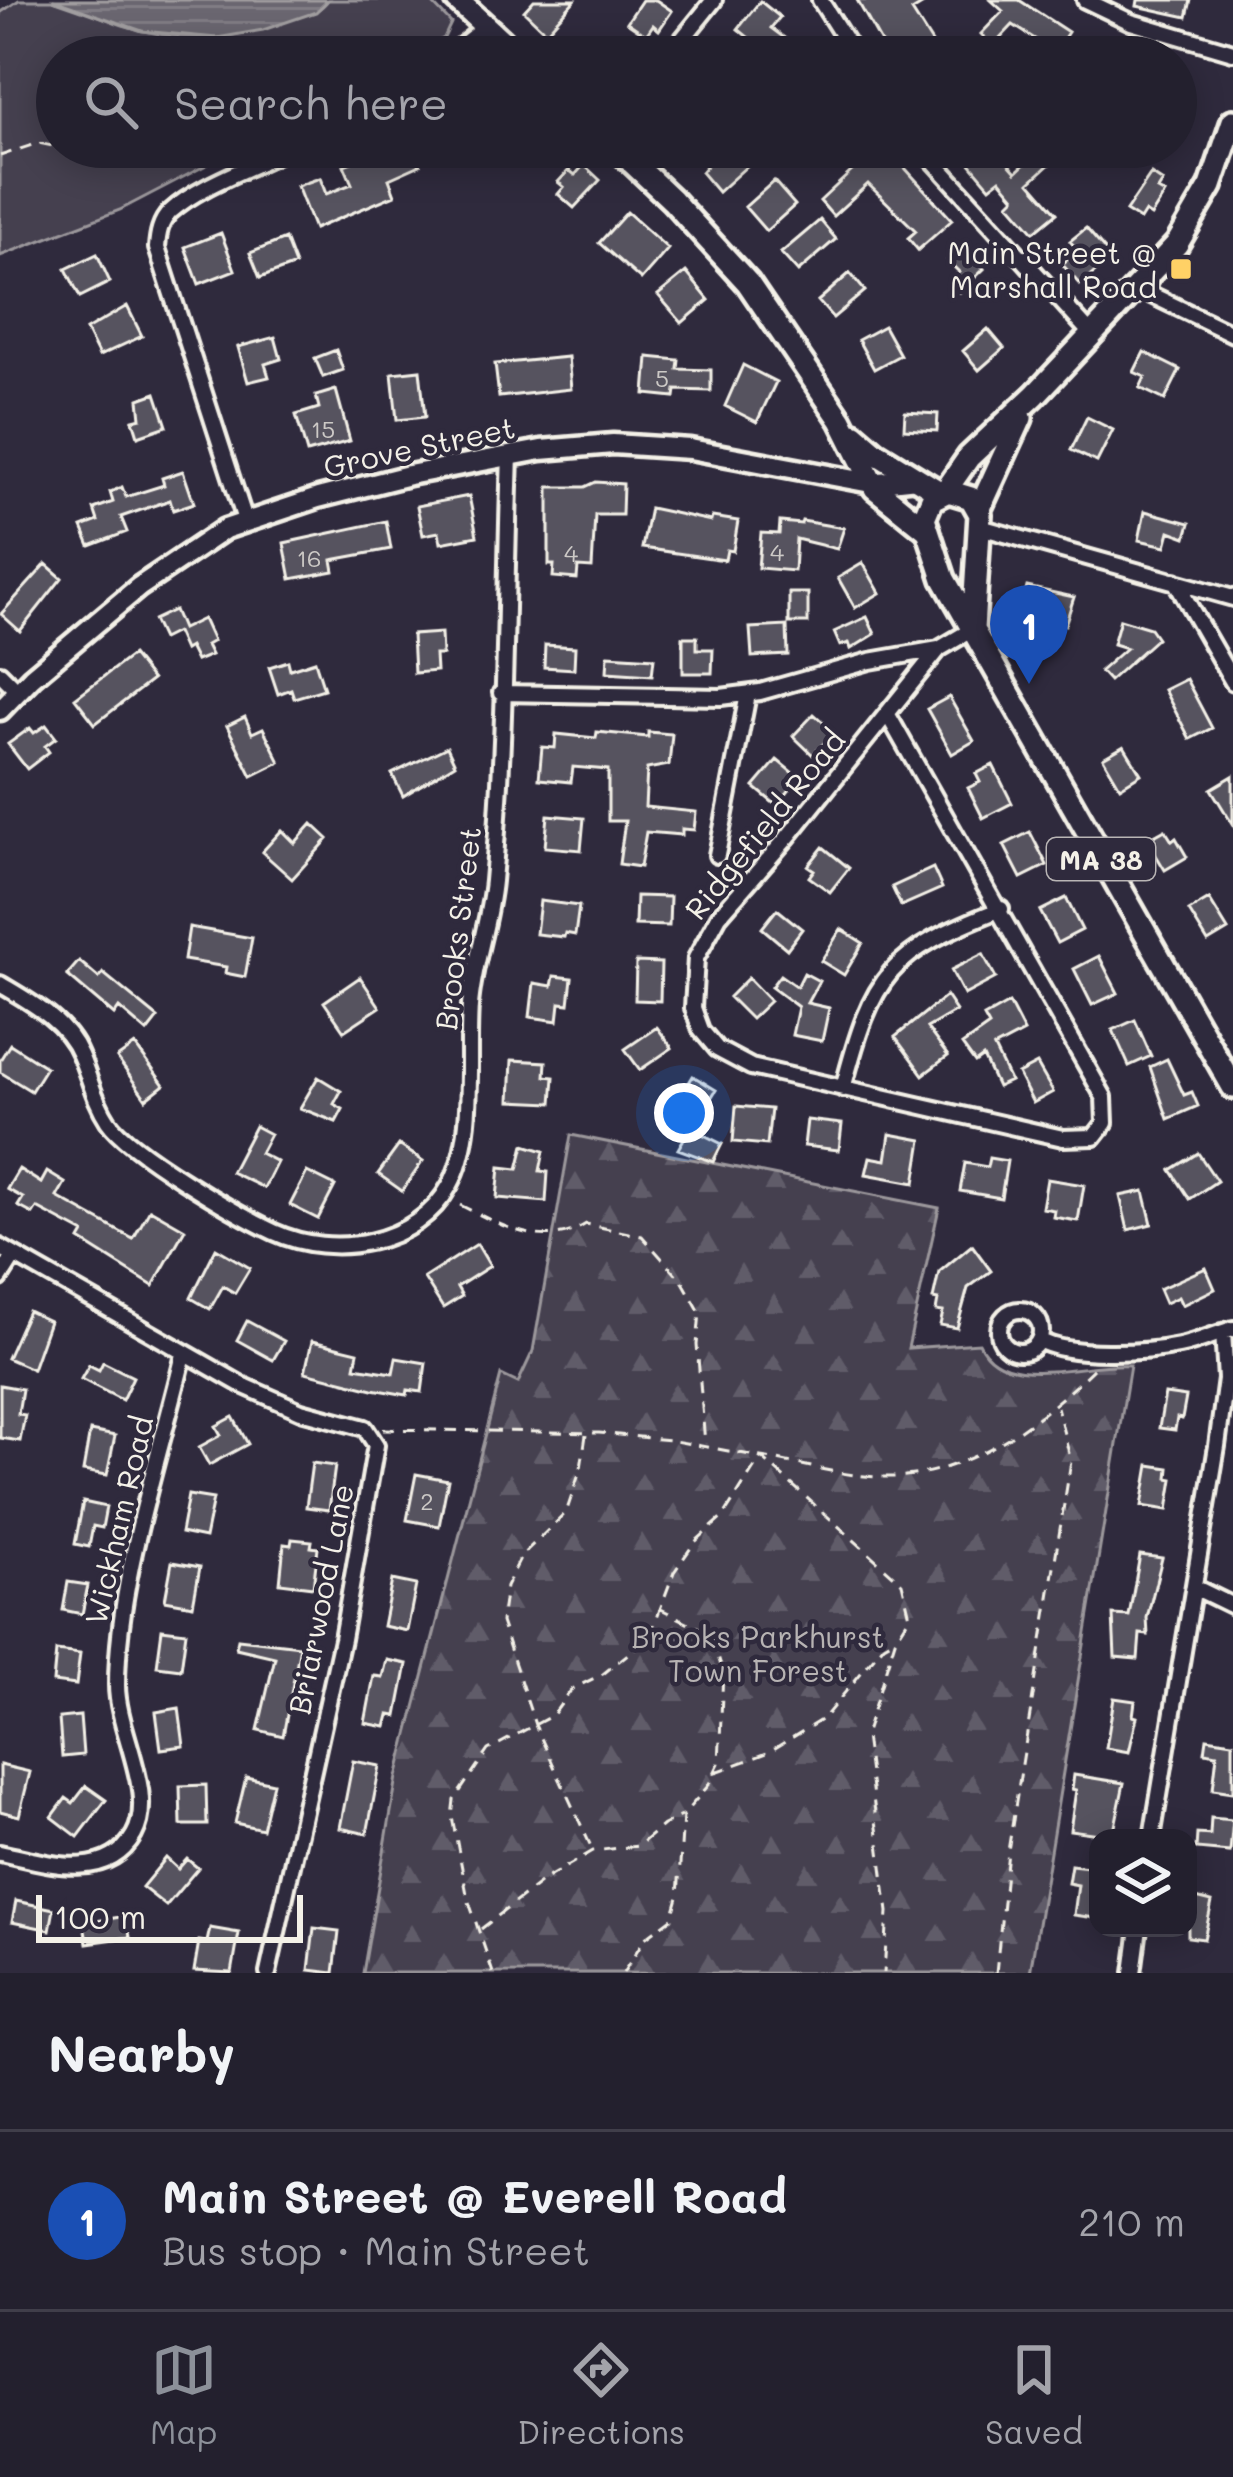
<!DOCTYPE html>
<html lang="en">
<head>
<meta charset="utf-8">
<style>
  :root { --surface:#23202e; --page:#2f2d3a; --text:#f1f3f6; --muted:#a3a3aa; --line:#403e4a; --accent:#8c9099 }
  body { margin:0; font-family:Mali,sans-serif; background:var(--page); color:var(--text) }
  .controls { position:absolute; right:36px; bottom:36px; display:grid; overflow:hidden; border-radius:24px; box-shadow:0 6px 30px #0003 }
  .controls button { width:108px; height:108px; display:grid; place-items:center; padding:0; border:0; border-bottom:3px solid var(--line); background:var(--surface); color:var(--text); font:60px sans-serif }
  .scale { position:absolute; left:36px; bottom:30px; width:267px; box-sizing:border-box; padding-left:12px; border:6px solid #f4f1e8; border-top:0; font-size:33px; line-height:42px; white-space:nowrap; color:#f4f1e8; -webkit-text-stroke:9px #2f2a3d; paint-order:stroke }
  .you { position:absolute; left:684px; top:1113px; width:42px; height:42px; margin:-30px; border:9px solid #fff; border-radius:50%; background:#1a73e8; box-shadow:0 0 0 18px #1a73e833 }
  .badge { display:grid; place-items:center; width:78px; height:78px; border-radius:50%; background:var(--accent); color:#fff; font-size:39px; font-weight:700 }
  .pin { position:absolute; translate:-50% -99px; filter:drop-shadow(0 3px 6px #0008) }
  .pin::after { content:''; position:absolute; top:63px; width:42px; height:36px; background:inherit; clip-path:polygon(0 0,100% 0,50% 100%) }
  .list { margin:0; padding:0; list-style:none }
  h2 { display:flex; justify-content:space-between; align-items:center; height:156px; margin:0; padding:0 48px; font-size:51px }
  h2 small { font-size:39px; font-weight:400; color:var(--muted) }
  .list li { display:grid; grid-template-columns:78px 1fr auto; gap:36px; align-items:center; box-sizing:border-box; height:180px; padding:0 48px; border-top:3px solid var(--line) }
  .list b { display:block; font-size:45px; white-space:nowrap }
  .list p { margin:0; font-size:39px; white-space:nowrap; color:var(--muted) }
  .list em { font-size:39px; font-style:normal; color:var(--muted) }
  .icon { flex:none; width:66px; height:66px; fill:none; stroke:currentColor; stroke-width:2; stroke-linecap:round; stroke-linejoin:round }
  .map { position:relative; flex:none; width:1233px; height:1973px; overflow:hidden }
  .search { position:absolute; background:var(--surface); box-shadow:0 6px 30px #0003; left:36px; right:36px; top:36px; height:132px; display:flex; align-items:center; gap:30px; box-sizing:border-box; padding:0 42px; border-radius:66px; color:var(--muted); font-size:45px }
  .sheet { height:336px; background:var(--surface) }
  nav { display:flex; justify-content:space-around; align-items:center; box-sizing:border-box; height:168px; border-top:3px solid var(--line); background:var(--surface); font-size:33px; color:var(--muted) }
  nav a { display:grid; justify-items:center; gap:6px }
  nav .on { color:var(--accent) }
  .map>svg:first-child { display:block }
</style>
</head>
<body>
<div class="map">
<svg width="1233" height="1973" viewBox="0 0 1233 1973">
  <defs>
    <pattern id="forest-firs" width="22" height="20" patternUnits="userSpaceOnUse" patternTransform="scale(3)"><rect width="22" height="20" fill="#454050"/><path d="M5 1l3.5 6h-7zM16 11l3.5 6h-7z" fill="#605c69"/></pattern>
    <pattern id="water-rules" width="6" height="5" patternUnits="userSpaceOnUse" patternTransform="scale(3)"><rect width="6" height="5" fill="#6a6670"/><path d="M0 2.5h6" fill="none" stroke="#807c84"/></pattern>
  </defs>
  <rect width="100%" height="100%" fill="#2f2a3d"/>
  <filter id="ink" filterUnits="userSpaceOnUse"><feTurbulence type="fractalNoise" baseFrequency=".00833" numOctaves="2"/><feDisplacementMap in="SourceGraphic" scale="24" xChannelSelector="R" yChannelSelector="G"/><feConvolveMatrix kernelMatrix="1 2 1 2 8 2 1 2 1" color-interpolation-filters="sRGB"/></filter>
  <g filter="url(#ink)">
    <!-- forest -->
    <path fill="url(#forest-firs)" stroke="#9c989c" stroke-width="3" d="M571 1135 939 1208 908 1348 979 1343C1002 1393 1084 1361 1130 1365L1030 1973H363L397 1777 501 1375 518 1383 533 1351Z"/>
    <!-- park -->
    <path fill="#454050" stroke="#9c989c" stroke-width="3" d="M53 0C78 6 99 17 123 25 178 43 235 41 288 20 304 13 317 15 328 0H429L451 23 444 38 409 57H57V147H241L120 210 0 256V13L19 0Z"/>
    <!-- water -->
    <path fill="url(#water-rules)" stroke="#a19ea0" stroke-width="3" d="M53 0H328L316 12 263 30 217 38 142 31Z"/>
    <!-- building -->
    <path fill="#56525f" stroke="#f4f1e8" stroke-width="3" d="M534 0H575L546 32 524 11Z
      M642 0H656L672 11 659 30 653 25 646 35 627 22Z
      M857 0H930L912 11 941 57H889Z
      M991 0H1019L1068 32 1055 52 1013 25 993 46 981 34 1003 11Z
      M1138 0H1191L1187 17 1137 6Z
      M760 1 780 17 771 28 810 57H742L754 42 738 29Z
      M598 34 627 57H579Z
      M390 147H411L420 165 389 179 395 195 314 229 297 186 320 178 326 194 352 184 344 165Z
      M722 147H732L748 165 718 192 701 172Z
      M793 147H824L795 170 783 155Z
      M831 147H886L952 220 918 250 908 238 916 231 868 184 833 216 820 201 852 171Z
      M956 147H984L993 158 999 153 1016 172 1042 148 1053 161 1030 182 1057 213 1034 232 1009 203 1015 197 1000 179 990 187Z
      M584 165 600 180 574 208 558 194 564 187 558 182 569 170 575 175Z
      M1151 174 1163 182 1158 190 1165 194 1151 216 1145 212 1140 220 1126 211Z
      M774 181 795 205 766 231 745 207Z
      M627 212 668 249 641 280 599 243Z
      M820 220 836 239 798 272 781 253Z
      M1086 228 1112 258 1080 285 1062 264 1078 251 1070 241Z
      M221 233 235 270 199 284 185 247Z
      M285 239 295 265 260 278 250 253Z
      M963 246 984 269 960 292 950 281 959 272 947 260Z
      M97 254 110 282 80 297 66 269Z
      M686 272 709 300 682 323 658 295Z
      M850 273 865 291 833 318 818 301Z
      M127 306 142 336 99 356 86 330Z
      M884 326 900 355 874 369 858 340Z
      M988 329 1004 348 979 370 963 351Z
      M275 337 281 359 265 364 269 377 248 382 238 347Z
      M336 350 343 370 323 377 315 358Z
      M1144 352 1180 370 1165 400 1140 388 1145 377 1134 372Z
      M568 357 571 389 499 397 495 364Z
      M648 357 679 360 678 369 711 370V391L676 390 675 397 645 394Z
      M743 365 776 382 757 422 725 406Z
      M420 370 425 417 397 420 392 373Z
      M336 390 350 441 307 453 296 415 319 408 316 396Z
      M156 393 167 426 138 436 133 420 141 418 139 399Z
      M905 412 938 414 937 431 904 429Z
      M1087 417 1113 430 1097 462 1071 450Z
      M183 471 194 503 173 510 170 500 121 517 127 532 90 546 82 527 98 521 94 509 113 502 110 492 122 487 126 497 164 485 162 478Z
      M596 482 623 484 622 515H595L592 568 578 567 577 579 553 577 554 565H549V487H585Z
      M469 496 477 536 441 543 439 532 423 535 417 506Z
      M650 508 711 521 712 517 738 521 733 551 727 550 725 560 642 548Z
      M1145 511 1190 523 1186 537 1170 531 1166 546 1139 540Z
      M386 521 391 549 332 560 334 571 291 579 284 543Z
      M802 521 844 528 837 549 796 539 794 571 758 568 761 533 779 534 780 522 801 524Z
      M863 563 880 593 855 608 838 578Z
      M46 564 62 578 20 631 1 614Z
      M1027 587 1074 597 1065 625 1042 619 1038 633 1016 626Z
      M789 593H808V623H789Z
      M174 610 182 629 203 619 213 641 206 645 211 655 196 661 189 647 184 650 176 632 162 639 153 620Z
      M867 617 875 634 851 649 849 643 840 646 834 632Z
      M1120 619 1150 628 1157 638 1109 681 1100 671 1126 648 1113 644Z
      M787 626 788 655 752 657 750 628Z
      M441 633 442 655H435L436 671 414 673 412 635Z
      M683 637H697V649H713L712 673H683Z
      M545 645 575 647 574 669 544 667Z
      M132 655 152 680 95 724 75 698Z
      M608 655 654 658 652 675 607 672Z
      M288 661 290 669 315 661 324 689 294 698 291 689 278 694 269 667Z
      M1186 679 1212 728 1190 739 1164 690Z
      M949 697 974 741 952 754 927 709Z
      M814 714 834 732 813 755 793 736Z
      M245 717 252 733 263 728 280 762 252 776 227 726Z
      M46 725 56 738 45 746 49 752 27 769 8 744 30 728 34 733Z
      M597 732 648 737V732L672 734 669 765 647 769 645 807 696 812 694 830 682 829V835L646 832 640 867 619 864 625 821H608V770L573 767 571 782 539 779 542 747 555 748 556 734 596 738Z
      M1124 746 1141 774 1120 787 1103 758Z
      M447 747 455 764 403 796 392 774Z
      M777 760 799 778 777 806 754 787Z
      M993 765 1012 803 983 818 968 788 980 782 976 774Z
      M1233 776V825L1211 789Z
      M548 815 584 818 581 850 545 847Z
      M312 824 328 839 292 879 262 852 282 830 295 843Z
      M1165 830 1172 841 1176 838 1187 857 1165 870 1147 840Z
      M1030 832 1047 865 1021 878 1004 845Z
      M823 847 849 868 830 892 809 877 814 870 808 866Z
      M933 868 942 888 901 906 892 887Z
      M636 896 670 897 669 926 635 925Z
      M1066 898 1082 930 1057 943 1040 911Z
      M1209 899 1228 930 1208 942 1189 911Z
      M540 901 579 906 575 935 565 933 564 937 536 934Z
      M777 909 802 929 787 949 762 928Z
      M189 927 252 938 245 977 225 973 226 967 184 960Z
      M841 929 863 943 844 975 821 961Z
      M983 954 996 978 964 995 951 970Z
      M1099 956 1118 993 1092 1005 1074 969Z
      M79 961 99 978 103 973 158 1018 147 1032 119 1008 114 1015 67 975Z
      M636 962 661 963 660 1001 635 1000Z
      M804 973 819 981 807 1003 829 1008 822 1041 792 1035 798 1007 771 987 780 975 797 987Z
      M554 976 572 978 569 1004 560 1003 558 1021 530 1017 534 983 552 986Z
      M360 977 380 1007 344 1031 324 1002Z
      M748 978 770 1001 751 1019 729 997Z
      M946 996 956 1011 927 1028 948 1056 923 1075 895 1037Z
      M1009 1003 1024 1032 994 1048 1010 1081 997 1087 983 1057 975 1063 962 1045 989 1026 984 1017Z
      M1135 1020 1151 1056 1129 1066 1113 1030Z
      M657 1027 672 1048 640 1070 625 1049Z
      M10 1044 46 1067 31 1091 0 1072V1060Z
      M135 1045 164 1085 146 1099 117 1058Z
      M1167 1059 1184 1095 1192 1092 1198 1106 1168 1119 1150 1067Z
      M512 1060 546 1062 545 1076 554 1077 552 1103 510 1101Z
      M1037 1064 1053 1092 1033 1103 1018 1074Z
      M693 1076 716 1090 692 1129 722 1144 713 1162 678 1149 689 1130 668 1117Z
      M318 1077 341 1091 334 1104 343 1109 336 1122 300 1108Z
      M736 1106 771 1109 767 1145 733 1142Z
      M807 1120 842 1124 839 1150 804 1146Z
      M255 1126 270 1134 260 1153 277 1162 264 1188 231 1172Z
      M890 1134 922 1140 915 1183 866 1174 870 1157 886 1160Z
      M399 1145 423 1161 402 1191 378 1174Z
      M524 1145 544 1151 540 1171 548 1172 546 1202 497 1198 500 1167 518 1169Z
      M1198 1153 1217 1181 1190 1199 1171 1170Z
      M989 1158 1007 1161 1001 1198 960 1191 965 1163 987 1167Z
      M19 1169 41 1183 47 1172 65 1183 57 1197 133 1239 150 1209 185 1229 153 1286 80 1240 84 1233 37 1208 33 1214 18 1206 23 1198 7 1189Z
      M307 1172 335 1186 318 1219 290 1205Z
      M1047 1179 1084 1185 1078 1221 1053 1217 1054 1210 1042 1208Z
      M1144 1191 1152 1224 1128 1230 1120 1196Z
      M477 1244 490 1266 457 1287 462 1296 443 1308 424 1278Z
      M972 1245 991 1271 968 1288 957 1328 940 1325 943 1312 936 1311 938 1300 933 1299 939 1272Z
      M216 1248 250 1268 235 1293 223 1286 210 1309 191 1298Z
      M1206 1268 1215 1289 1182 1305 1178 1297 1165 1303 1159 1289Z
      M28 1311 49 1321 32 1369 7 1358Z
      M247 1321 284 1341 273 1360 237 1340Z
      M312 1341 358 1352 355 1367 393 1373 396 1358 426 1363 422 1392 408 1390 407 1395 373 1389 305 1372Z
      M103 1362 133 1377 122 1400 81 1379 89 1365 99 1370Z
      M0 1385 22 1389 18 1414 25 1415 20 1441 0 1438Z
      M1165 1394 1186 1397 1182 1419 1177 1418 1175 1430 1159 1428Z
      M233 1417 248 1444 209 1465 199 1447 221 1435 216 1426Z
      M90 1431 115 1436 107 1475 83 1471Z
      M312 1463 335 1466 329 1510 306 1507Z
      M1149 1465 1169 1468 1168 1478 1173 1479 1168 1510 1142 1506Z
      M416 1474 448 1480 439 1526 407 1520Z
      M188 1495 213 1499 205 1538 181 1533Z
      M83 1502 106 1507 102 1528 93 1526 89 1547 75 1544Z
      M292 1539 312 1541 311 1547 318 1548 313 1587 280 1583 284 1544 291 1545Z
      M1140 1555 1162 1558 1147 1618 1148 1635 1140 1634 1138 1659 1115 1657 1113 1615 1129 1616Z
      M172 1562 200 1567 193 1605 165 1600Z
      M392 1580 416 1585 407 1631 383 1626Z
      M68 1582 88 1585 82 1614 63 1610Z
      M162 1629 186 1632 181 1669 157 1666Z
      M238 1639 300 1646 283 1736 258 1730 275 1657 236 1648Z
      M56 1651 80 1654 76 1685 53 1682Z
      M387 1660 407 1664 397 1716 389 1715 386 1727 365 1723 374 1676 383 1677Z
      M1114 1698 1135 1701 1133 1716 1137 1717 1129 1752 1106 1748Z
      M179 1708 184 1746 161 1749 156 1712Z
      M80 1716 83 1755 62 1757 59 1718Z
      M1207 1738 1233 1742V1792L1213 1789 1217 1754 1205 1752Z
      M353 1761 380 1766 367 1834 340 1828Z
      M0 1765 30 1772 19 1816 0 1811Z
      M1074 1775 1124 1783 1113 1836 1070 1830 1076 1790 1072 1789Z
      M246 1777 273 1783 262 1829 235 1823Z
      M206 1785 207 1825H181L180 1786Z
      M86 1786 106 1800 78 1837 52 1817 66 1798 73 1803Z
      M1211 1818 1233 1820 1230 1852 1196 1849 1197 1834 1210 1835Z
      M166 1858 178 1869 187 1859 198 1868 166 1906 142 1887Z
      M1071 1865 1098 1868 1095 1918 1074 1915 1078 1885 1068 1883Z
      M1188 1896 1212 1902 1204 1939 1188 1937Z
      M16 1901 54 1909 50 1930 12 1922Z
      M126 1916 130 1937 87 1943 84 1923Z
      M210 1928 239 1933 232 1973 194 1971 199 1941 207 1942Z
      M314 1928 339 1931 334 1973 309 1970Z"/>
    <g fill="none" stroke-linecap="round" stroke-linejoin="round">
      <defs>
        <path id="minor" d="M820 0 856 57
          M1085 0 1131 22 1233 52
          M448 57 486 26
          M668 57 714 0
          M921 147 1092 335
          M1137 288 1233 334
          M245 520 157 248C158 234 160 222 170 212 199 185 256 166 292 147
          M980 527 1233 598
          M1175 581 1233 682
          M0 673 18 691
          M501 693 721 697 760 692 870 661 939 649
          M888 715 1104 1097 1105 1123 1094 1137 1063 1138 751 1067 717 1049 701 1030 693 1008 696 958 719 916 787 838 939 649 973 629
          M717 855 748 694
          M0 984C30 1002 66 1021 80 1055 90 1078 94 1100 108 1121 128 1151 238 1215 274 1232 332 1259 417 1246 450 1185 477 1135 466 1061 470 1006 473 964 489 924 493 881 506 740 505 597 510 455
          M843 1089C873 973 889 953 1001 909
          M0 1247 242 1385 301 1411 365 1428 376 1445 342 1639 268 1973
          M0 1278 14 1256
          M999 1331a21 21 0 1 1 42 0a21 21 0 1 1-42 0Z
          M1039 1340C1068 1357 1146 1353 1179 1346 1198 1342 1215 1334 1233 1329
          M1194 1587 1233 1606
          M1152 1838 1217 1446 1226 1379 1223 1332
          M0 1853C43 1862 106 1884 134 1835 157 1794 117 1731 117 1685 117 1582 160 1456 184 1354
          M1133 1973 1139 1928"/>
        <path id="tertiary" d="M0 710 32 677 139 587 225 529 318 498 409 475 541 450 613 444 690 449 871 483 917 478"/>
        <path id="secondary" d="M457 0 519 57
          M616 147 672 200 748 283 841 420 875 488 926 529
          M854 434 876 453 941 493"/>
        <path id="primary" d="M944 493 969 457 1035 395 1177 244 1211 186 1233 121
          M979 510 1021 418
          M973 629 980 514 971 498 948 491 932 499 924 518 944 579 1233 1087"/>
      </defs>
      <!-- minor casing -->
      <use href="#minor" stroke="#f4f1e8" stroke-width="22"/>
      <!-- tertiary casing -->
      <use href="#tertiary" stroke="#f4f1e8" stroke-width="27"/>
      <!-- secondary casing -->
      <use href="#secondary" stroke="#f4f1e8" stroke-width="30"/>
      <!-- primary casing -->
      <use href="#primary" stroke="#f4f1e8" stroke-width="30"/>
      <!-- path -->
      <path stroke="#f4f1e8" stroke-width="3" stroke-dasharray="12 9" stroke-linecap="butt" d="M238 147 248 152
        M0 156 38 143 76 151 136 147
        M460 1205C501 1225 543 1251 586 1224L642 1236 683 1282 700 1312 697 1345 705 1444
        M383 1429 599 1433 669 1440 761 1457 902 1583 910 1616 895 1640 865 1736 888 1912 884 1973
        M586 1435 581 1468 566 1513 522 1555 506 1587 501 1622 535 1725 593 1851
        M716 1772 767 1753 824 1718 884 1645 891 1641
        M481 1929 545 1879 593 1851 638 1846 663 1825 681 1816
        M493 1973 468 1899 452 1817 454 1800 488 1750 553 1715 572 1689 603 1674 650 1636 674 1572 695 1542 723 1517 761 1457C799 1463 841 1476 879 1477 964 1480 1037 1424 1095 1367
        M623 1973 645 1938 672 1918 678 1897 683 1815 708 1786 719 1763 723 1672 711 1634 661 1609
        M996 1973 1008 1851 1071 1461 1057 1407"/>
      <!-- minor -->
      <use href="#minor" stroke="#2f2a3d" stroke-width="14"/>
      <!-- tertiary -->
      <use href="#tertiary" stroke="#2f2a3d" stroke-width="18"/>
      <!-- secondary -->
      <use href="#secondary" stroke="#2f2a3d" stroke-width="21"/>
      <!-- primary -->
      <use href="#primary" stroke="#2f2a3d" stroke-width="21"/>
    </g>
  </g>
  <!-- markers -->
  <rect fill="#ffd166" stroke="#2f2a3d" stroke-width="4.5" x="1169" y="257" width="24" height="24" rx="6"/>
  <g text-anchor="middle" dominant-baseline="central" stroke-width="9" stroke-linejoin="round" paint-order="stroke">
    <!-- number labels -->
    <g font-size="24" fill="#ccc9c6">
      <text x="662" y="377">5</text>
      <text x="323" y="428">15</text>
      <text x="777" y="551">4</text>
      <text x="571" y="552">4</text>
      <text x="309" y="557">16</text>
      <text x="427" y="1500">2</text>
    </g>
    <!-- shield labels -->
    <rect fill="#2f2a3d" stroke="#b9b5b5" stroke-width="3" x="1047" y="838" width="108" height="42" rx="9"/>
    <g font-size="27" font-weight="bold" fill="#f4f1e8">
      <text x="1101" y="859">MA 38</text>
    </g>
    <!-- poi labels -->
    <g font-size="30" fill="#f4f1e8" stroke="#2f2a3d" text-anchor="end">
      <text x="1157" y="252">Main Street @<tspan x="1157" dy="34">Marshall Road</tspan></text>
    </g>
    <!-- street labels -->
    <g font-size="30" fill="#f4f1e8" stroke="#2f2a3d">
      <text transform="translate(419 446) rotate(-12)">Grove Street</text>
      <text transform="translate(764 824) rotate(-51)">Ridgefield Road</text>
      <text transform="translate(457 928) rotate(-83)">Brooks Street</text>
      <text transform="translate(118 1520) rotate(-77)">Wickham Road</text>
      <text transform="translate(320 1599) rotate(-79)">Briarwood Lane</text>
    </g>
    <!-- park labels -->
    <g font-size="30" fill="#b7b3b3" stroke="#2f2a3d">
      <text x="758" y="1636">Brooks Parkhurst<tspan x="758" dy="34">Town Forest</tspan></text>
    </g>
  </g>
</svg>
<div class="controls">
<button><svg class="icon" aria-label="layers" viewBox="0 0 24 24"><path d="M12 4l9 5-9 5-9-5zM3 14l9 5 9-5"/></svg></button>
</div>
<div class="scale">100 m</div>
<div class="you"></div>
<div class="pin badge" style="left:1029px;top:684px;background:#1a4fb4">1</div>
<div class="search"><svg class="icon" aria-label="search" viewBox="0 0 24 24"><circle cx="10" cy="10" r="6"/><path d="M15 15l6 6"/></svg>Search here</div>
</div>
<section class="sheet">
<h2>Nearby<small></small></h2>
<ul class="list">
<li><span class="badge" style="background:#1a4fb4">1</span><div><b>Main Street @ Everell Road</b><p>Bus stop · Main Street</p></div><em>210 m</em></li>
</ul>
</section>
<nav>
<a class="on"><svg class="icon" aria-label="map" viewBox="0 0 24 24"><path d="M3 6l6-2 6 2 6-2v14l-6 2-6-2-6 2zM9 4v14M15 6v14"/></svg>Map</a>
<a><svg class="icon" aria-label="directions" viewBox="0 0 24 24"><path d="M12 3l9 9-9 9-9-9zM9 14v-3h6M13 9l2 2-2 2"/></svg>Directions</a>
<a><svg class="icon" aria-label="saved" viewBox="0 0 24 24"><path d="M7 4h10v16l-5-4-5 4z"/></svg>Saved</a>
</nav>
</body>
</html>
